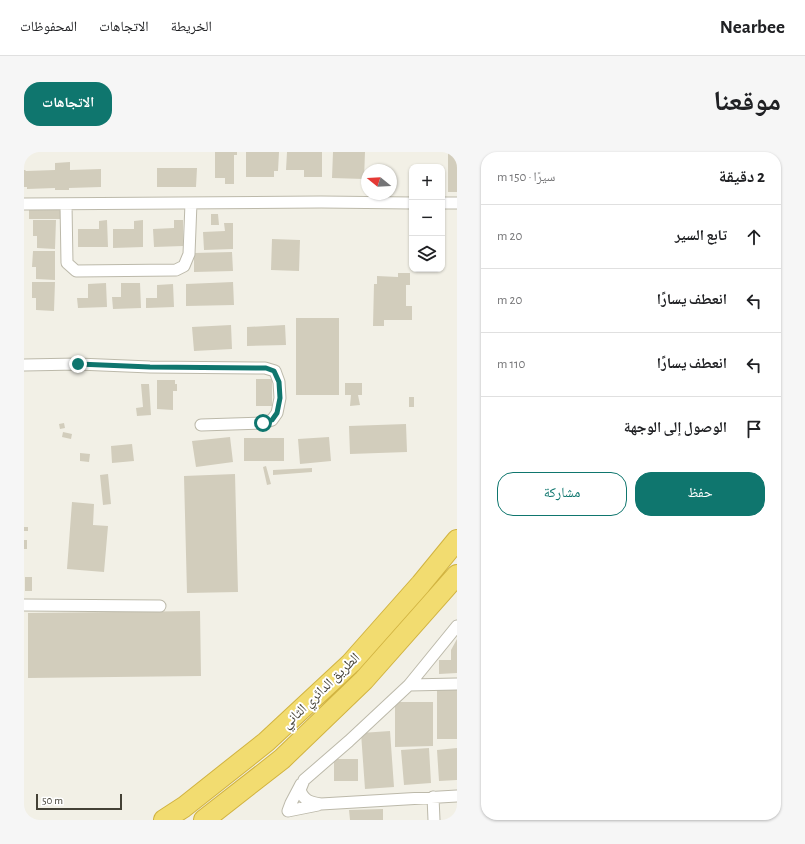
<!DOCTYPE html>
<html lang="ar">
<head>
<meta charset="utf-8">
<style>
  :root { --surface:#fff; --page:#f6f6f6; --text:#202124; --muted:#757577; --line:#e0e0e0; --accent:#0f766e }
  body { margin:0; font-family:"Alegreya Sans","Noto Naskh Arabic",sans-serif; background:var(--page); color:var(--text); direction:rtl }
  .controls { position:absolute; right:12px; top:12px; display:grid; overflow:hidden; border-radius:8px; box-shadow:0 1px 3px #0004 }
  .controls button { width:36px; height:36px; display:grid; place-items:center; padding:0; border:0; border-bottom:1px solid var(--line); background:var(--surface); color:var(--text); font:20px sans-serif }
  .compass { position:absolute; left:337px; top:12px; width:36px; height:36px; border-radius:50%; background:var(--surface); box-shadow:0 1px 3px #0004; rotate:288deg }
  .scale { position:absolute; left:12px; bottom:10px; width:86px; box-sizing:border-box; padding-left:4px; border:2px solid #444136; border-top:0; font-size:11px; line-height:14px; white-space:nowrap; color:#444136; -webkit-text-stroke:3px #fff; paint-order:stroke }
  .stop { position:absolute; width:12px; height:12px; margin:-9px; border:3px solid #0f766e; border-radius:50%; background:#fff }
  .stop.end { background:#0f766e; border-color:#fff; box-shadow:0 1px 4px #0008 }
  .list { margin:0; padding:0; list-style:none }
  h2 { display:flex; justify-content:space-between; align-items:center; height:52px; margin:0; padding:0 16px; font-size:17px }
  h2 small { font-size:13px; font-weight:400; color:var(--muted) }
  .list li { display:grid; grid-template-columns:26px 1fr auto; gap:12px; align-items:center; box-sizing:border-box; height:64px; padding:0 16px; border-top:1px solid var(--line) }
  .list b { display:block; font-size:15px; white-space:nowrap }
  .list em { font-size:13px; font-style:normal; color:var(--muted) }
  .actions { display:flex; gap:8px; padding:12px 16px }
  .actions a { flex:1; padding:9px 0; border:1px solid var(--accent); border-radius:16px; text-align:center; font-size:14px; color:var(--accent) }
  .actions .main { background:var(--accent); color:#fff }
  .icon { flex:none; width:22px; height:22px; fill:none; stroke:currentColor; stroke-width:2; stroke-linecap:round; stroke-linejoin:round }
  .map { position:relative; flex:none; width:433px; height:668px; overflow:hidden; direction:ltr; border-radius:16px }
  header { display:flex; align-items:center; gap:24px; box-sizing:border-box; height:56px; padding:0 20px; background:var(--surface); border-bottom:1px solid var(--line) }
  header strong { font-size:19px }
  nav { display:flex; gap:22px; margin-inline-start:auto; font-size:14px }
  .intro { display:flex; align-items:center; justify-content:space-between; box-sizing:border-box; height:96px; padding:0 24px }
  h1 { margin:0; font-size:28px }
  .button { padding:10px 18px; border-radius:16px; background:var(--accent); color:#fff; font-size:14px; font-weight:700 }
  main { display:flex; gap:24px; padding:0 24px }
  aside { flex:1; background:var(--surface); border-radius:16px; box-shadow:0 1px 3px #0004 }
  .map>svg:first-child { display:block }
</style>
</head>
<body>
<header>
<strong>Nearbee</strong>
<nav><a>الخريطة</a><a>الاتجاهات</a><a>المحفوظات</a></nav>
</header>
<div class="intro"><h1>موقعنا</h1><a class="button">الاتجاهات</a></div>
<main>
<aside>
<h2>2 دقيقة<small>سيرًا · 150 m</small></h2>
<ul class="list">
<li><svg class="icon" aria-label="ahead" viewBox="0 0 24 24"><path d="M12 20V5M6 11l6-6 6 6"/></svg><div><b>تابع السير</b></div><em>20 m</em></li>
<li><svg class="icon" aria-label="left" viewBox="0 0 24 24"><path d="M17 20v-9H6M10 6l-5 5 5 5"/></svg><div><b>انعطف يسارًا</b></div><em>20 m</em></li>
<li><svg class="icon" aria-label="left" viewBox="0 0 24 24"><path d="M17 20v-9H6M10 6l-5 5 5 5"/></svg><div><b>انعطف يسارًا</b></div><em>110 m</em></li>
<li><svg class="icon" aria-label="arrive" viewBox="0 0 24 24"><path d="M6 21V4h12l-3 4 3 4H6"/></svg><div><b>الوصول إلى الوجهة</b></div></li>
</ul>
<div class="actions"><a class="main">حفظ</a><a>مشاركة</a></div>
</aside>
<div class="map">
<svg width="433" height="668" viewBox="0 0 433 668">
  <rect width="100%" height="100%" fill="#f2f0e6"/>
  <!-- building -->
  <path fill="#d2cdbc" d="M191 0H213V3H210V32H201V26H191Z
    M222 0H255L254 19H250V25H222Z
    M263 0H298V25H280V18H262Z
    M309 0H341L340 27 308 26Z
    M424 0H433V40H424Z
    M46 10V18L77 17V35L45 36V38H31V36L3 37V35H0V18H1L2 19 31 18V11Z
    M133 16H173L172 35H133Z
    M5 56 42 57V67H5Z
    M187 62H194L195 73H187Z
    M9 68H32L31 97 13 96V84H9Z
    M83 68 84 95H54V77H75V69Z
    M119 68V95L89 96V77H110V69Z
    M150 68H159V94L130 95 129 77 150 76Z
    M200 71H209V97L180 98 179 80 201 79Z
    M248 87 276 88 275 119 247 118Z
    M9 99H31V128L12 127V115H8Z
    M208 100 209 119 170 120V101Z
    M374 121H386V133H382V154H388V168H360V174H349L350 132H353V124L374 125Z
    M8 130H31L30 159 12 158V146H8Z
    M209 130 210 153 162 154V132Z
    M82 131 83 155 54 156 53 146H64V132Z
    M97 131H116L117 156 89 157 88 145H97Z
    M149 132 150 155 122 156V146H133V133Z
    M272 166H315V243H272Z
    M207 173 208 197 170 199 168 175Z
    M261 173 262 193 223 194V175Z
    M232 227H248V254H232Z
    M133 228H151V232H153V239H149V258L133 257Z
    M321 231H338V243H334L336 253 326 254 327 243H321Z
    M117 232H125L127 263 113 264 112 256 119 255Z
    M385 245H390V255H385Z
    M40 271 41 276 36 277 35 272Z
    M382 272 383 300 326 302 325 274Z
    M39 280 48 282 47 287 38 285Z
    M206 285 209 310 172 315 168 289Z
    M305 285 307 309 276 312 274 287Z
    M220 286H260V309H220Z
    M108 292 110 309 88 311 87 294Z
    M56 301 66 302 65 310 56 309Z
    M242 314 247 332 243 333 239 315Z
    M288 316V320L249 323V318Z
    M84 322 87 352 79 353 76 323Z
    M211 322 214 440 163 441 160 324Z
    M48 350 70 352 69 373 84 374 80 420 43 417Z
    M0 375H4V379H0Z
    M0 388H3V397H0Z
    M1 425H8V439H1Z
    M176 459 177 524 4 526V461Z
    M433 487V521L415 522V508H427V498Z
    M413 538H433V587H413Z
    M371 550H409V594L371 595Z
    M366 579 370 635 341 637 337 581Z
    M405 596 407 631 380 633 377 598Z
    M433 596V628L415 629 413 598Z
    M310 607H334V629H310Z
    M359 657V668H326L325 658Z
    M429 664H433V668H429Z"/>
  <g fill="none" stroke-linecap="round" stroke-linejoin="round">
    <defs>
      <path id="street" d="M418 51H433
        M0 52 297 50 388 51
        M42 52 43 111 52 119 152 118 160 114 165 102 167 51
        M0 213 54 212 126 215 241 216 251 219 255 230 256 246 253 261 248 268 239 271 177 273
        M0 453 136 454
        M433 474 385 533 325 589 280 628 276 638C280 649 286 650 297 652L433 644
        M385 533 433 532
        M277 632 267 651 264 659 294 653
        M409 645 410 668"/>
      <path id="highway" d="M140 668 160 655 242 590 327 511 397 432 433 388
        M180 668 258 607 340 528 433 423"/>
    </defs>
    <!-- street casing -->
    <use href="#street" stroke="#bcb9aa" stroke-width="13"/>
    <!-- highway casing -->
    <use href="#highway" stroke="#d1b341" stroke-width="22"/>
    <!-- street -->
    <use href="#street" stroke="#fff" stroke-width="11"/>
    <!-- highway -->
    <use href="#highway" stroke="#f2dc70" stroke-width="20"/>
  </g>
  <g fill="none" stroke-linecap="round" stroke-linejoin="round">
    <!-- route -->
    <path stroke="#0f766e" stroke-width="5" d="M54 212 126 215 242 216 250 219 255 230 256 246 253 261 248 268 239 271"/>
  </g>
  <g text-anchor="middle" dominant-baseline="central" stroke-width="4" stroke-linejoin="round" paint-order="stroke">
    <!-- street labels -->
    <g font-size="14" fill="#444136" stroke="#fff">
      <text transform="translate(297 539) rotate(-44)">الطريق الدائري الثاني</text>
    </g>
  </g>
</svg>
<div class="controls">
<button>+</button>
<button>−</button>
<button><svg class="icon" aria-label="layers" viewBox="0 0 24 24"><path d="M12 4l9 5-9 5-9-5zM3 14l9 5 9-5"/></svg></button>
</div>
<svg class="compass" viewBox="-18 -18 36 36"><path d="M0-13l5 13h-10z" fill="#e53935"/><path d="M0 13l5-13h-10z" fill="#757577"/></svg>
<div class="scale">50 m</div>
<div class="stop" style="left:239px;top:271px"></div>
<div class="stop end" style="left:54px;top:212px"></div>
</div>
</main>
</body>
</html>
